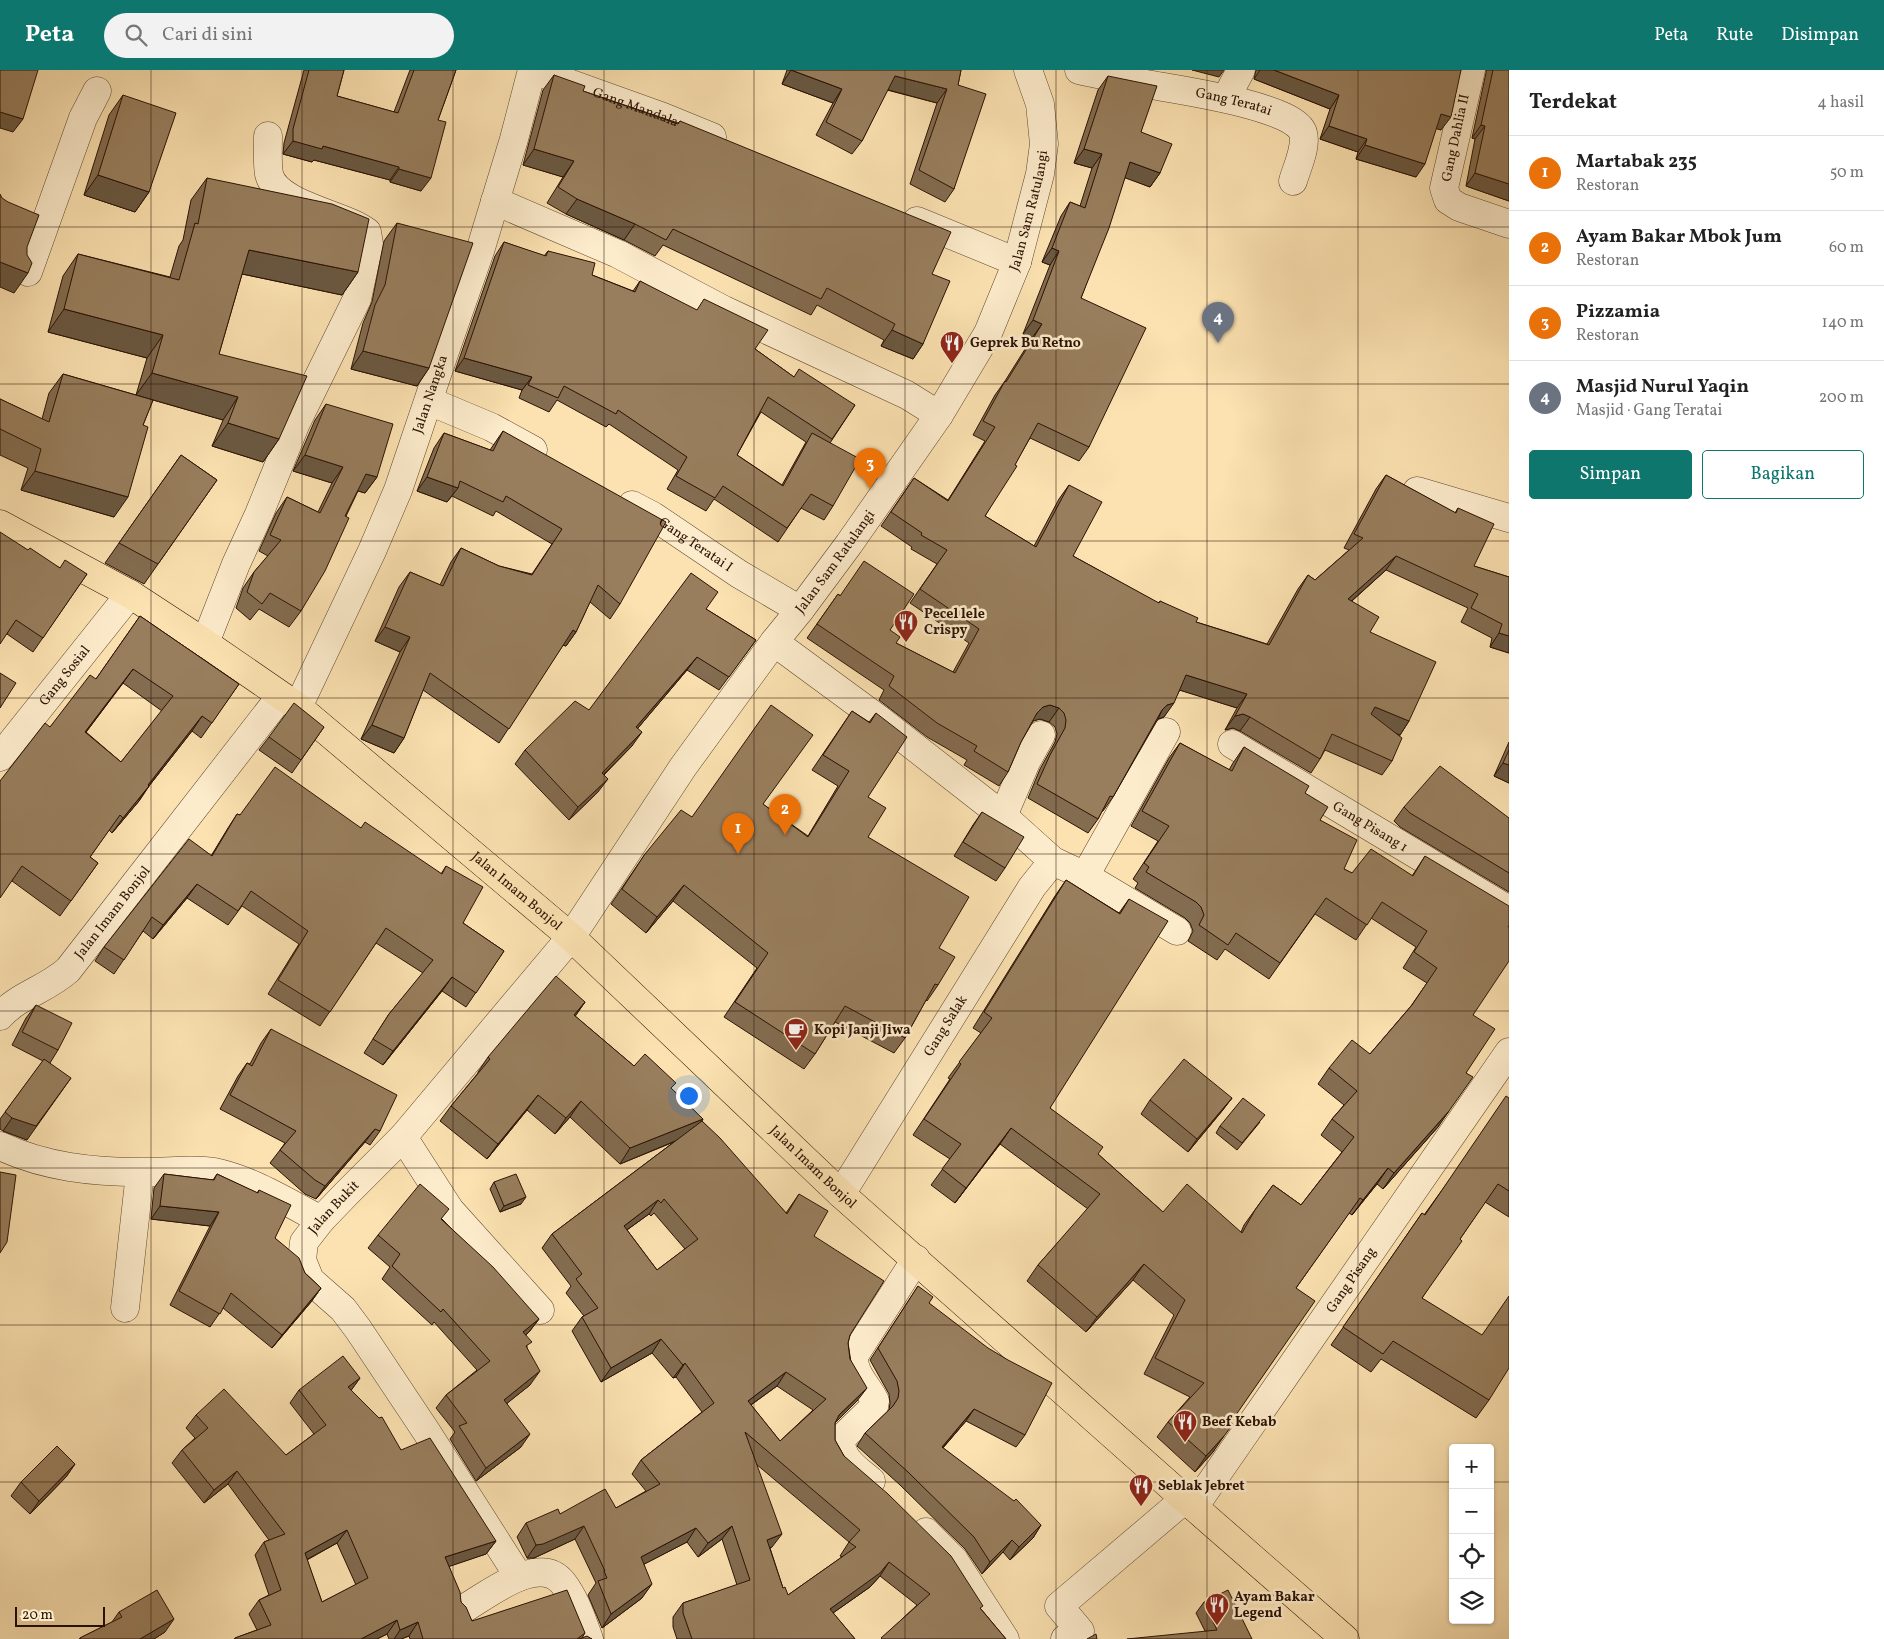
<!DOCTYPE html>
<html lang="id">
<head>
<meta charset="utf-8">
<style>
  :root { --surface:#fff; --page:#f2f2f2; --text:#222; --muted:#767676; --line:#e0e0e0; --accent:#0f766e }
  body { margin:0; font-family:Vollkorn,serif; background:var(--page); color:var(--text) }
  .controls { position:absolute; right:15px; bottom:15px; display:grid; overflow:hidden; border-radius:5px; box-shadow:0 1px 4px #0004 }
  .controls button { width:45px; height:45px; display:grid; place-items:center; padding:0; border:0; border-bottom:1px solid var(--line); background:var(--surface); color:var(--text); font:25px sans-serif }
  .scale { position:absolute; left:15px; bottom:12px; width:90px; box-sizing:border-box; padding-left:5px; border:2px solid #2b1203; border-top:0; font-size:14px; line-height:18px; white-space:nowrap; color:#2b1203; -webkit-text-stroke:4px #fdeccc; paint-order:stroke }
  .you { position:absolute; left:688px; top:1025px; width:18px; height:18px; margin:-12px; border:4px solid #fff; border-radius:50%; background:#1a73e8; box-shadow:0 0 0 8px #1a73e833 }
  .badge { display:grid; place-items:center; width:32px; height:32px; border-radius:50%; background:var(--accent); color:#fff; font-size:16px; font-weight:700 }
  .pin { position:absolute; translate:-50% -41px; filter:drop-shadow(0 1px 2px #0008) }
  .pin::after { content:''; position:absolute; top:26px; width:18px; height:15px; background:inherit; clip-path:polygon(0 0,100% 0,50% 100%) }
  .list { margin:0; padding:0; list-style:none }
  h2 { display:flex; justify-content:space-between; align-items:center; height:65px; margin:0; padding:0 20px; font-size:21px }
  h2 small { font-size:16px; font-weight:400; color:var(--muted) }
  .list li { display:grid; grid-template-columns:32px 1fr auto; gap:15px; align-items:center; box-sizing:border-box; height:75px; padding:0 20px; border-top:1px solid var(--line) }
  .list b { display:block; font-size:19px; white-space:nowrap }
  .list p { margin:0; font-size:16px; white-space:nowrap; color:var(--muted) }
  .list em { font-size:16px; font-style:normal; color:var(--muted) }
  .actions { display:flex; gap:10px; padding:15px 20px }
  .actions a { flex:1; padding:11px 0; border:1px solid var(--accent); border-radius:5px; text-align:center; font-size:18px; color:var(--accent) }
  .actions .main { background:var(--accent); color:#fff }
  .icon { flex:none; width:28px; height:28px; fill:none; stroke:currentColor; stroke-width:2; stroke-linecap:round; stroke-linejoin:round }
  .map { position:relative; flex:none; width:1509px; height:1569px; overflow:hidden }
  header { display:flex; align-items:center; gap:30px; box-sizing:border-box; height:70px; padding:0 25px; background:var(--accent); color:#fff }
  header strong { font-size:24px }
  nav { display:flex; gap:28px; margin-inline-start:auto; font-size:18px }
  .search { width:350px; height:45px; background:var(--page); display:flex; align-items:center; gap:12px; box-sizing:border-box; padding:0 18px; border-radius:28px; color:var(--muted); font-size:19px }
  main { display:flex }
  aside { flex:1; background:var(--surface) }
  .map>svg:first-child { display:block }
</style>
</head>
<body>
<header>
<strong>Peta</strong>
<div class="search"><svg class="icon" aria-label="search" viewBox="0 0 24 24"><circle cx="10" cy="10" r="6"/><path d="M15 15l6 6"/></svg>Cari di sini</div>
<nav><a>Peta</a><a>Rute</a><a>Disimpan</a></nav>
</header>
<main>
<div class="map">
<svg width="1509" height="1569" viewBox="0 0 1509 1569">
  <rect width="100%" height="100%" fill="#fce2b1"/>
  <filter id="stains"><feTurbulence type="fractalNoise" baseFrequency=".004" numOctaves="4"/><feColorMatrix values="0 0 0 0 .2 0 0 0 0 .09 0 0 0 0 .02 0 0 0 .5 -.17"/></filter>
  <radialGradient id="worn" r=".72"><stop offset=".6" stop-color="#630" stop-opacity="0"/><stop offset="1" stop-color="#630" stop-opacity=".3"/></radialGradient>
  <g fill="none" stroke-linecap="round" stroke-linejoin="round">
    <defs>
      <g id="minor">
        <path id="s1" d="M1079 0C1101 5 1124 9 1146 14 1173 19 1296 36 1303 63 1307 77 1297 97 1293 111"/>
        <path d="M1471 0 1444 118 1448 130 1459 137 1509 154"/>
        <path id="s2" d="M549 6 663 47 712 67"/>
        <path d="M1226 28 1241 0"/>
        <path d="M495 131 618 184 724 240 907 325 939 345"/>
        <path d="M917 151 1017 192"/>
        <path d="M28 202 83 48 97 21"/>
        <path d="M429 331 491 357 533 380"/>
        <path d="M1417 421 1509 448"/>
        <path id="s3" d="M632 435 653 446 739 504 800 540"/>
        <path d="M774 572 880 650 1003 746 1053 791 1085 806 1177 861"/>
        <path d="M205 573 236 494 259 444 296 353 357 229 369 174 367 162C344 144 276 135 269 104 267 92 268 78 268 66"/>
        <path id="s4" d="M298 637 372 481 398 420 445 281 480 181 514 69 532 0"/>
        <path id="s5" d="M1232 674 1509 840"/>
        <path id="s6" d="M0 687 130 524"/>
        <path d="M1003 746 1026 692 1041 665"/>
        <path d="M1085 806 1166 662"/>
        <path id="s7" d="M0 946C19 925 47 919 68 900L281 626"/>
        <path d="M403 1067 450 1140 540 1240"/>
        <path d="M0 1076C45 1097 92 1102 141 1102 165 1103 190 1098 214 1102 252 1110 287 1132 321 1150"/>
        <path id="s8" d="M841 1124 1032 817 1053 791"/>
        <path d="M125 1238 140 1103"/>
        <path d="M871 1411C857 1399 840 1389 841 1369L874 1337 875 1331C868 1316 853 1304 854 1286L916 1189"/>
        <path id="s9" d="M1194 1437 1509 982"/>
        <path d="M926 1462 954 1490 1005 1569"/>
        <path id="s10" d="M519 1507 426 1361 358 1259 343 1239 310 1210 302 1190 304 1172 321 1150 347 1123 403 1067 571 867 683 697 774 572 800 540 849 474 939 345 988 263 1017 192 1040 104 1044 74 1040 34 1028 0"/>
        <path d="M465 1538C489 1524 540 1483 563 1513 576 1530 582 1550 589 1569"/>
        <path d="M1065 1569 1080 1561 1059 1536 1185 1429"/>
      </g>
      <g id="highway">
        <path id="s11" d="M0 454 130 524 205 573 298 637 571 867 841 1124 1194 1437 1345 1569"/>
      </g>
    </defs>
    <!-- minor casing -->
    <use href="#minor" stroke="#5f462e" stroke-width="29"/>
    <!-- highway casing -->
    <use href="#highway" stroke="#2b1203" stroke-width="29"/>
    <!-- minor -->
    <use href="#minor" stroke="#fdeccc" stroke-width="28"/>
    <!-- highway -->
    <use href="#highway" stroke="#fce2b1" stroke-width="28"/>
  </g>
  <!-- wall -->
  <path fill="#836c50" stroke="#2b1203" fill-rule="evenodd" d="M304 0H344L337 26 394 42 410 0H456L438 50 421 121 390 112V110L314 90 312 92 283 84 284 73Z
    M787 0H961L958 15 954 119 945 132 910 114 937 33 887 20 862 71 852 84 816 65 833 33 782 14Z
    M1256 0H1461L1441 60 1436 58 1416 107 1356 89 1358 82 1320 69 1330 39 1254 9Z
    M1486 0H1509V131L1466 116 1475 69 1472 68 1486 3Z
    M554 5 583 21 678 53 680 51 932 204 923 274 913 289 881 276 884 270 817 235 811 245 663 175 655 186 624 170 566 144 547 133 563 107 523 95 543 20Z
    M1108 6 1141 62 1160 103 1150 117 1125 107 1081 228 1089 377 1079 391 1030 368 985 446 1034 476 1059 429 1069 415 1073 486 1158 533 1160 531 1196 552 1267 574 1298 519 1308 505 1315 510 1349 480 1344 478 1376 419 1386 405 1455 443 1458 438 1474 496 1509 507V583L1490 577 1492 568 1461 552 1468 538 1386 500 1352 531 1370 562 1409 651 1400 665 1392 691 1382 705 1325 680 1320 689 1311 703 1240 661 1233 658 1225 660 1237 638 1180 620 1164 647 1158 649 1113 727 1103 741H1102L1098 749 1088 763 1028 728 1040 699 1055 672 1057 664 1055 657 1049 652 1040 649 1033 651 1032 653 1021 672 1008 702 999 716 964 695 967 690 927 667 879 630 884 620 807 568 838 524 890 560 896 573 953 602 969 573 910 533 937 494 911 479 912 477 881 456 914 408 948 430 985 371 973 365 995 325 1005 311 1032 268 1023 264 1050 195 1042 192 1061 146 1070 132 1080 136 1092 98 1074 93 1098 20Z
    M123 25 149 122 135 142 84 125 109 45Z
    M207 108 358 202 342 225 242 204 219 284 279 369 263 392 212 376 223 350 153 330 143 355 114 447 21 420 28 398 0 385V329L42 349 49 323 63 304 136 325 147 288 48 262 63 206 78 184 170 207 179 176 183 170 191 130Z
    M397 153 429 298 417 316 351 299 363 253 372 232 384 171Z
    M504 172 544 186 548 181 592 205 633 221 640 211 755 279 794 307 855 335 830 373 833 436 824 450 801 438 778 472 714 429 706 441 667 419 678 400 609 354 606 357 557 330 549 342 519 328 522 320 455 301 495 186ZM761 342 806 372 782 415 737 385Z
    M326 334 377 407 365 423 358 421 301 541 289 557 259 539 250 550 236 538 243 518 254 502 268 486 259 481 276 443 287 427 318 442 332 413 293 401 315 350Z
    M503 361 620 534 610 549 590 532 576 562 566 576 563 575 499 673 423 620 404 668 394 683 361 669 400 582 375 571 399 517 410 502 440 515 451 492 461 478 499 496 532 504 552 474 496 441 493 446 452 426 447 432 417 421 434 378 444 363 490 380Z
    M181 385 217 410 144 514 105 493Z
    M28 480 60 498 87 504 33 582 7 564Z
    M706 539 756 570 719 620 687 600 638 658 632 676 604 705 598 722 569 750 515 694 525 680 589 640Z
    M140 546 239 614 201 668 192 661 149 716 139 731 112 763 109 760 90 787 98 793 60 846 12 811 50 657 96 609ZM123 613 162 641 121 692 86 662Z
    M852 641 869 652 876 643 868 727V767L939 878 938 915 927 931 926 930 905 968 894 983 835 952 815 984 804 999 724 947 757 898 673 831 646 863 611 834 645 784 692 747 764 735 808 766 838 716 812 700Z
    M324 657 292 703 259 680 269 667Z
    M1509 672V713L1494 706Z
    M1180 673 1229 700 1233 693 1244 677 1305 723 1320 750 1344 799 1352 803 1412 806 1425 786 1473 945 1466 1003 1438 1057 1383 1119 1377 1114 1352 1145 1349 1143 1296 1218 1231 1352 1213 1382 1195 1402 1157 1367 1168 1352 1190 1327 1144 1304 1174 1245 1133 1210 1086 1262 1027 1211 1038 1195 1088 1139 1000 1074 955 1133 931 1115 950 1089 913 1065 950 1009 948 1008 981 963 973 958 1055 826 1066 810 1119 843 1129 829 1050 1038 1098 1084 1163 1142 1241 1162 1244 1155 1273 1115 1301 1135 1342 1082 1321 1065 1332 1049 1344 1035 1318 1014 1329 998 1370 984 1411 936 1427 913 1403 898 1416 877 1371 848 1356 870 1315 844 1269 909 1225 879 1217 890 1188 871 1193 861 1190 853 1185 848 1135 818 1138 813 1133 809 1158 771 1131 756 1169 688Z
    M1404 737 1509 748V822L1400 757 1394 751Z
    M982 742 1005 798 996 811 954 786 973 755Z
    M237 744 240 745 361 758 441 804 446 796 463 853 504 881 466 937 442 921 383 995 364 983 389 944 423 903 376 873 320 956 268 924 299 874 242 836 228 855 187 828 153 869 143 861 114 904 95 891 104 877 211 786 228 758Z
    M585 932 575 946 634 996 672 1019 703 1049 702 1051 786 1143 799 1124 850 1265 848 1273 857 1331 835 1353V1370L844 1386 981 1539 1006 1569H881L917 1535 880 1506 870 1517 833 1543 855 1569H677L673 1557V1547L683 1533 737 1515 722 1469 698 1487 687 1472 644 1494 642 1528 602 1558 588 1525 596 1513 575 1469 534 1488H527L517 1467 526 1453 560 1444 616 1438 646 1421 632 1404 641 1390 702 1342 676 1307 673 1308 652 1283 601 1312 572 1261 582 1247 584 1246 566 1223 571 1216 542 1178 552 1164 674 1072 620 1094 570 1047 555 1064 527 1040 487 1089 440 1051 451 1036 478 1003V1002L488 987ZM654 1143 685 1179 657 1200 627 1160 649 1144 651 1146ZM777 1316 813 1340 780 1371 751 1335ZM756 1394 849 1472 840 1486 842 1487 788 1525 783 1518 770 1478 772 1477Z
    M36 935 58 980 50 993 27 1070 3 1061 0 1059V1049L43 991 12 975 26 948Z
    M271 959 380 1061 370 1075 365 1072 316 1129 305 1124 270 1093 280 1080 285 1073 220 1039 238 1006 247 993 250 994 261 973Z
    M1232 1028 1222 1041 1188 1082 1141 1044 1150 1030Z
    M1509 1028V1147L1485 1132 1460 1169 1422 1228 1489 1330 1476 1348 1381 1289 1371 1302 1331 1275 1422 1143 1424 1145Z
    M1260 1052 1237 1080 1216 1063 1220 1056Z
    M164 1104 213 1110 217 1104 257 1123 259 1120 275 1168 305 1203 321 1218 311 1232 272 1278 223 1238 210 1257 170 1235 210 1156 151 1149 154 1118Z
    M494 1112 521 1134 500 1142 490 1119Z
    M442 1149 539 1249 529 1262 526 1265 530 1315 507 1333 521 1377 476 1411 450 1369 455 1362 436 1338 446 1325 477 1300 434 1252 432 1255 382 1209 390 1197 368 1178 378 1165Z
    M918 1216 929 1233 1025 1365 1016 1377 966 1351 943 1378 1041 1455 1033 1468 1010 1490 1003 1482 982 1504 965 1479 900 1415 857 1376 865 1363 889 1340 890 1333 889 1324 870 1290Z
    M360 1308 351 1320 401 1380 496 1471 486 1484 449 1496 461 1532 472 1551 585 1563 582 1568 592 1569H410L409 1566 401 1569H389L387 1564 377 1569H234L235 1568 257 1560 249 1544 259 1530 269 1525 255 1485 264 1472 269 1470 228 1414 204 1433 172 1393 182 1380 195 1368 186 1358 196 1345 286 1385 314 1364 290 1333 299 1320ZM337 1473 356 1515 322 1532 307 1490Z
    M75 1394 66 1407 30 1444 11 1426 21 1412Z
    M1204 1532 1252 1569 1205 1561 1196 1543Z
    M119 1542 165 1562 154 1569H79L80 1568 112 1552Z"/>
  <!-- shaded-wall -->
  <path fill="#6a5841" stroke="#2b1203" d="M791 0 842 19 833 33 782 14Z
    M1192 0H1224L1219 7Z
    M1260 0H1274L1339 25 1330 39 1254 9Z
    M895 6 947 19 937 33 885 19Z
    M0 42 23 49 13 62 0 58Z
    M1441 44 1451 47 1441 60 1431 57Z
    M1481 55 1485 56 1475 69 1472 68Z
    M1329 56 1367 69 1358 82 1320 69Z
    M293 71 323 76 399 97 390 110 314 90 312 92 283 84Z
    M1365 75 1425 94 1416 107 1356 89Z
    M534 79 574 91 563 107 523 95Z
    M1084 79 1102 84 1092 98 1074 93Z
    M1130 92 1160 103 1150 117 1120 106Z
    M399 99 431 108 421 121 390 112Z
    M1475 103 1509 114V131L1466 116Z
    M98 105 149 122 135 142 84 125Z
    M577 129 635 154 624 170 566 144Z
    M1052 178 1059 181 1050 195 1042 192Z
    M249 180 358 202 342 225 233 202Z
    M0 192 28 203 14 223 0 217Z
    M64 239 163 265 147 288 48 262Z
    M1033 250 1042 254 1032 268 1023 264Z
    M892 260 923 274 913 289 881 276Z
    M363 281 429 298 417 316 351 299Z
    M464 288 532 307 522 320 455 301Z
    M152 303 238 327 223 350 136 325Z
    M228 353 279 369 263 392 212 376Z
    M305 385 343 397 332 413 293 401Z
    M35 401 128 427 114 447 21 420Z
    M366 404 377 407 365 423 355 420Z
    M427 407 458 418 447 432 417 421Z
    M1396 486 1386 500 1338 543 1348 529Z
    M385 557 410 567 400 582 375 571Z
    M573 560 576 562 566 576 562 575Z
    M1499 563 1509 566V583L1490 577Z
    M697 587 687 600 627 671 636 657Z
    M133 599 123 613 75 677 85 662Z
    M1186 605 1247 624 1237 638 1176 619Z
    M1174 633 1164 647 1158 649 1162 640 1167 635Z
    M1050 635 1059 638 1049 652 1040 649 1033 651 1028 657 1037 643 1043 637Z
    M1375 637 1409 651 1400 665 1365 651Z
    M1243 644 1250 647 1240 661 1233 658 1225 660 1235 646Z
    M202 646 192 661 138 730 148 715Z
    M372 655 404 668 394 683 361 669Z
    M642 662 632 676 592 716 602 703Z
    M1503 693 1509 695V713L1494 706Z
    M608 709 598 722 569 750 578 737Z
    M149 716 139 731 112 763 123 748Z
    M197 814 187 828 153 869 163 855Z
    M684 815 673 831 646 863 657 847Z
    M452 907 442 921 383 995 393 981Z
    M585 932 574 948V945Z
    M71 1008 27 1070 3 1061 12 1048Z
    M538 1025 527 1040 487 1089 498 1074Z
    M1232 1028 1222 1041 1188 1082 1197 1069Z
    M581 1031 570 1047 555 1064 566 1048Z
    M1449 1041 1438 1057 1383 1119 1394 1103Z
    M703 1049 692 1064 620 1094 630 1078Z
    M1011 1058 1000 1074 955 1133 966 1118Z
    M375 1059 365 1072 316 1129 325 1116Z
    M1388 1098 1377 1114 1352 1145 1363 1130Z
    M526 1127 521 1134 500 1142 504 1136Z
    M658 1130 649 1144 614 1169 624 1156Z
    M160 1136 219 1142 210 1156 151 1149Z
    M1144 1194 1133 1210 1086 1262 1097 1247Z
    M321 1218 311 1232 272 1278 282 1265Z
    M539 1249 529 1262 514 1275 523 1262Z
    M661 1269 652 1283 601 1312 611 1298Z
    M685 1293 676 1307 673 1308 683 1295Z
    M540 1301 530 1315 495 1343 504 1330Z
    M786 1302 777 1316 738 1344 748 1331Z
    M360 1308 350 1322 348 1317Z
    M867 1318 857 1331 830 1358 839 1345Z
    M974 1339 966 1351 933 1389 942 1377Z
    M530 1364 521 1377 476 1411 486 1398Z
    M1224 1366 1213 1382 1195 1402 1206 1386Z
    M75 1394 66 1407 30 1444 39 1431Z
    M237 1401 228 1414 204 1433 214 1420Z
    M1041 1455 1033 1468 1010 1490 1019 1477Z
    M584 1456 575 1469 534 1488H527L536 1475Z
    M732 1456 722 1469 698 1487 708 1473Z
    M696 1458 687 1472 631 1501 641 1487Z
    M347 1460 337 1473 295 1496 305 1483Z
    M782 1464 772 1477 757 1483 767 1470Z
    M1012 1470 1003 1482 982 1504 990 1492Z
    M496 1471 486 1484 436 1501 445 1487Z
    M889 1492 880 1506 870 1517 820 1552 830 1539Z
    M652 1514 642 1528 602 1558 611 1544Z
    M174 1549 165 1562 154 1569H140Z
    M397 1550 387 1564 377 1569H361Z
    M418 1552 409 1566 401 1569H394L400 1560Z"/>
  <!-- building -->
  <path fill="#987e5d" stroke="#2b1203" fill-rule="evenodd" d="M0 0H38L23 49 0 42Z
    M309 0H344L337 26 398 43 414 0H456L438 50 446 52 431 108 399 99V97L323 76 322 79 293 71V59Z
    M791 0H961L958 15 986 24 954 119 919 100 947 19 895 6 862 71 826 52 842 19Z
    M1274 0H1461L1451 47 1441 44 1425 94 1365 75 1367 69 1329 56 1339 25Z
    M1493 0H1509V114L1475 103 1485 56 1481 55Z
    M554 5 585 16 583 21 678 54 680 51 951 162 932 204 950 211 923 274 892 260 895 254 827 218 821 229 673 159 666 170 635 154 577 129 558 117 574 91 534 79Z
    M1108 6 1157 16 1141 62 1172 74 1160 103 1130 92 1109 158 1081 228 1146 258 1089 377 1038 353 1015 395 1017 396 985 446 1036 477 1069 415 1102 432 1073 486 1159 533 1160 531 1198 548 1196 552 1269 575 1308 505 1315 510 1363 468 1354 464 1386 405 1456 443 1458 438 1494 454 1474 496 1509 507V566L1499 563 1502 554 1471 538 1478 524 1396 486 1348 529 1379 547 1370 562 1436 592 1409 651 1375 637 1371 644 1402 668 1392 691 1332 664 1320 689 1250 647 1243 644 1235 646 1247 624 1186 605 1174 633 1167 635 1162 640 1113 727 1110 726 1098 749 1037 714 1050 685 1065 658 1066 650 1064 643 1059 638 1050 635 1043 637 1037 643 1021 672 1008 702 974 681 977 676 937 653 889 616 894 606 817 554 838 524 840 526 864 491 914 524 890 560 900 567 896 573 955 603 979 559 920 519 947 480 921 465 922 463 891 442 914 408 948 431 995 357 983 351 1005 311 1006 312 1042 254 1033 250 1059 181 1052 178 1070 132 1085 138 1102 84 1084 79Z
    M123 25 176 43 149 122 98 105Z
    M207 108 332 134 369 149 358 202 249 180 219 284 307 306 279 369 228 353 238 327 152 303 163 265 64 239 78 184 179 210 195 153 198 154Z
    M0 124 2 128 8 132 39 145 27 177V185L32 193 28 203 0 192Z
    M397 153 473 173 429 298 363 281 375 235 385 215Z
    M504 172 546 186 548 181 595 193 592 205 635 222 640 211 697 240 704 229 768 260 755 279 794 307 799 299 855 335 832 369 768 327 737 385 783 416 812 363 860 389 833 436 811 424 787 458 723 416 715 428 676 406 687 387 618 340 616 344 564 316 558 328 528 315 532 307 464 288Z
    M63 304 153 330 143 355 148 357 128 427 35 401 41 379 0 359V329L49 352Z
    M326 334 393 354 377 407 366 404 345 446 349 448 325 501 301 541 270 523 262 534 247 522 254 502 281 470 270 465 287 427 320 443 343 397 305 385Z
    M503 361 666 452 620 534 598 515 576 562 573 560 509 659 430 603 404 668 372 655 410 567 385 557 410 502 443 516 461 478 499 496 532 505 562 459 506 426 503 432 460 411 458 418 427 407 444 363 493 381Z
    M181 385 217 410 158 494 119 473Z
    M0 462 28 480 30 478 60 498 65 490 87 504 43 568 16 550 0 574Z
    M691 503 718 522 706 539 756 570 729 607 697 587 636 657 642 662 602 703 608 709 578 737 525 680 575 631 589 640Z
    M140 546 239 614 212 653 202 646 148 715 149 716 123 748 120 745 90 787 98 793 71 831 22 796 0 828V711L45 653 50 657 90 605 96 609ZM133 599 173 626 121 692 85 662Z
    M0 603 16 613 0 638Z
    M294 633 324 657 301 690 269 667Z
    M771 635 813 665 763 734 808 767 849 701 823 685 852 641 870 653 876 643 907 667 868 727 886 738 868 767 969 827 939 878 955 887 938 915 935 914 905 968 845 936 815 984 735 932 768 883 684 815 657 847 622 819 645 784 681 740 692 747Z
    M1180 673 1232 701 1244 677 1309 716 1305 723 1328 737 1320 750 1357 770 1344 799 1352 803 1371 779 1413 806 1425 786 1509 836V855L1508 857H1509V891L1473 945 1495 959 1466 1003 1473 1007 1449 1041 1394 1103 1388 1098 1363 1130 1360 1128 1296 1218 1315 1231 1231 1352 1233 1354 1224 1366 1206 1386 1168 1352 1204 1313 1155 1288 1185 1230 1144 1194 1097 1247 1038 1195 1100 1124 1011 1058 966 1118 942 1099 961 1074 924 1049 961 994 959 992 992 948 984 942 1066 810 1120 844 1129 829 1168 851 1050 1038 1103 1077 1098 1084 1163 1142 1187 1114 1242 1163 1255 1140 1273 1115 1301 1135 1354 1067 1332 1049 1357 1021 1329 998 1352 970 1370 984 1412 935 1437 898 1414 882 1427 861 1382 832 1367 855 1326 828 1280 893 1236 863 1228 875 1199 855 1204 845 1201 837 1196 832 1146 802 1149 797 1144 793 1169 756 1142 741Z
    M1509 680V695L1503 693Z
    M1440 696 1509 748V803L1410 743 1404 737Z
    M275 697 361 758 365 752 442 804 446 796 483 817 463 853 504 881 476 923 452 907 393 981 373 969 389 944 433 890 386 858 330 942 278 910 308 861 251 821 238 841 197 814 163 855 152 847 124 890 104 877 189 769 212 786 237 744 240 745Z
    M982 742 1024 767 1005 798 963 772Z
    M556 906 585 932 574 945 634 996 645 984 676 1013 671 1018 703 1049 630 1078 581 1031 566 1048 538 1025 498 1074 451 1036 490 989 488 987Z
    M36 935 72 953 58 980 22 962Z
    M271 959 397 1025 380 1061 375 1059 325 1116 315 1110 280 1080 296 1061 230 1025 247 993 252 996Z
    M44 989 71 1008 36 1056 12 1048 5 1042Z
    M1184 989 1232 1028 1197 1069 1150 1030Z
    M1506 1026 1509 1028V1121L1498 1114 1460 1169 1462 1171 1422 1228 1482 1265 1509 1226V1298L1489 1330 1393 1271 1383 1284 1343 1257 1422 1143 1425 1145Z
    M1243 1028 1265 1045 1242 1073 1220 1056Z
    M702 1051 720 1068 787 1144 799 1124 828 1141 814 1166 884 1211 850 1265 848 1273 850 1289 867 1318 839 1345 835 1353V1370L844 1386 888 1424 951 1486 983 1536 980 1538 1006 1569H882L881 1568 930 1524 889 1492 880 1503 830 1539 855 1569H692L683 1543V1533L750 1510 732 1456 708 1473 696 1458 641 1487 652 1514 611 1544 598 1511 607 1508 604 1501H605L584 1456 543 1474 536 1475 526 1453 558 1439 560 1444 605 1419 616 1438 660 1414 641 1390 714 1333 685 1293 683 1295 661 1269 611 1298 582 1247 598 1238 576 1209 582 1204 552 1164ZM664 1129 698 1169 657 1200 624 1156 658 1130 661 1133ZM786 1302 826 1329 780 1371 748 1331ZM745 1362 860 1460 849 1472 856 1477 788 1525 785 1517 783 1518 767 1470 782 1464Z
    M0 1102 16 1105 7 1172 0 1183Z
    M164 1104 214 1110 217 1104 258 1123 259 1120 291 1135 275 1168 299 1188 305 1203 321 1218 282 1265 231 1223 220 1244 179 1221 219 1142 160 1136Z
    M516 1104 526 1127 504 1136 494 1112Z
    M420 1114 449 1139 441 1149 493 1197 539 1249 523 1262 532 1272 526 1276 540 1301 504 1330 530 1364 486 1398 459 1356 467 1353 446 1325 490 1291 443 1239 441 1242 392 1196 400 1184 378 1165Z
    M918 1216 933 1227 929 1233 988 1278 1008 1290 1052 1313 1025 1365 974 1339 942 1377 1014 1431 1016 1429 1041 1455 1019 1477 1012 1470 990 1492 974 1467 909 1403 865 1363 893 1336 898 1328 899 1321 897 1311 878 1278Z
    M343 1286 360 1308 348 1317 379 1348 382 1347 401 1380 430 1368 496 1471 445 1487 460 1522 461 1532 466 1537 472 1551 567 1520 585 1563 577 1569H423L418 1552 400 1560 397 1550 361 1569H235V1568L271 1555 259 1530 281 1520 264 1472 285 1464 237 1401 214 1420 182 1380 208 1358 196 1345 224 1319 286 1385 326 1355 299 1320ZM347 1460 368 1508 322 1532 305 1483Z
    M57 1376 75 1394 39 1431 21 1412Z
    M157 1520 174 1549 140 1569H81L80 1568 122 1547 119 1542Z
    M1228 1520 1252 1569H1127L1217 1560 1204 1532Z
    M1096 1564 1097 1569H1087Z
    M587 1566 592 1569H579Z"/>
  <!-- grid -->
  <path fill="none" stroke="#2b1203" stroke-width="1" stroke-opacity="0.55" d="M151 0V1569M302 0V1569M453 0V1569M604 0V1569M754 0V1569M905 0V1569M1056 0V1569M1207 0V1569M1358 0V1569M0 157H1509M0 314H1509M0 471H1509M0 628H1509M0 784H1509M0 941H1509M0 1098H1509M0 1255H1509M0 1412H1453M1490 1412H1509"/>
  <!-- icons -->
  <defs>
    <symbol id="restaurant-pin" viewBox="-11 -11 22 30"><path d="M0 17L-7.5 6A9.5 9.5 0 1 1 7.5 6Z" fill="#8f2418" stroke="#fdeccc"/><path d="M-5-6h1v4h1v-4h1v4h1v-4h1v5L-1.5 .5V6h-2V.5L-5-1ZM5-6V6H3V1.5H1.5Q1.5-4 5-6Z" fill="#fff"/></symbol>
    <symbol id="cafe-pin" viewBox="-11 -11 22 30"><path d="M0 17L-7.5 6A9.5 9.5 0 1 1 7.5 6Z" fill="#8f2418" stroke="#fdeccc"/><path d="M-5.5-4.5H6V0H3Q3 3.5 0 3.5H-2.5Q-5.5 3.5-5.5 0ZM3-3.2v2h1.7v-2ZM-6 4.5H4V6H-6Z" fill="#fff"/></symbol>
  </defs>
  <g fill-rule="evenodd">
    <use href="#restaurant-pin" x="938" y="259" width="28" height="38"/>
    <use href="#restaurant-pin" x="892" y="538" width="28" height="38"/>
    <use href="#cafe-pin" x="782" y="946" width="28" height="38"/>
    <use href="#restaurant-pin" x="1171" y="1338" width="28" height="38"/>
    <use href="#restaurant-pin" x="1127" y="1402" width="28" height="38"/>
    <use href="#restaurant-pin" x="1203" y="1521" width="28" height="38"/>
  </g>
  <g text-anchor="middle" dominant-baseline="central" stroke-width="5" stroke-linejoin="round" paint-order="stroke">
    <!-- street labels -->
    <g font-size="14" fill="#2b1203" stroke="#fdeccc">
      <text stroke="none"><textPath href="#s1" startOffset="158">Gang Teratai</textPath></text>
      <text stroke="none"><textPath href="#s2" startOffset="92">Gang Mandala</textPath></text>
      <text transform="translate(1456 68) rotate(-78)">Gang Dahlia II</text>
      <text stroke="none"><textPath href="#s10" startOffset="1674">Jalan Sam Ratulangi</textPath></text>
      <text stroke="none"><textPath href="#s4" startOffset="340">Jalan Nangka</textPath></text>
      <text stroke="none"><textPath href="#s3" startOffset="75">Gang Teratai I</textPath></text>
      <text stroke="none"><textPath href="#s10" startOffset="1269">Jalan Sam Ratulangi</textPath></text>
      <text stroke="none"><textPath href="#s6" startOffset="104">Gang Sosial</textPath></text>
      <text stroke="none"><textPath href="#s5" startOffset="161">Gang Pisang 1</textPath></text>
      <text stroke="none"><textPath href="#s11" startOffset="636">Jalan Imam Bonjol</textPath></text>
      <text stroke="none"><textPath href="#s7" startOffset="155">Jalan Imam Bonjol</textPath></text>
      <text stroke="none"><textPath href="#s8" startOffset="198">Gang Salak</textPath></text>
      <text stroke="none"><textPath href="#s11" startOffset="1041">Jalan Imam Bonjol</textPath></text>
      <text stroke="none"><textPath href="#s10" startOffset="450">Jalan Bukit</textPath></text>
      <text stroke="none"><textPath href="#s9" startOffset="276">Gang Pisang</textPath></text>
    </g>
    <!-- poi labels -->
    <g font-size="14" font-weight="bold" fill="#2b1203" stroke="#fdeccc" text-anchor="start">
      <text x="970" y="273">Geprek Bu Retno</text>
      <text x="924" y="544">Pecel lele<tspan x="924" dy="16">Crispy</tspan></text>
      <text x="814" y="960">Kopi Janji Jiwa</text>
      <text x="1202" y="1352">Beef Kebab</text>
      <text x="1158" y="1416">Seblak Jebret</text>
      <text x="1234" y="1527">Ayam Bakar<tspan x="1234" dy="16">Legend</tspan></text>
    </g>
  </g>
  <rect width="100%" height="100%" filter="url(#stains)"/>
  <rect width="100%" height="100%" fill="url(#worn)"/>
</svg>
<div class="controls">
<button>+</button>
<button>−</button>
<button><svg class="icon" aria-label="locate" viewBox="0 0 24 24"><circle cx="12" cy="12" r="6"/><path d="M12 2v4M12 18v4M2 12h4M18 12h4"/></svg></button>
<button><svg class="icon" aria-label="layers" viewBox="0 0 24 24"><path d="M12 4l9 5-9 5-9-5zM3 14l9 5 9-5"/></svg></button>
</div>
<div class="scale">20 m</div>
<div class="you"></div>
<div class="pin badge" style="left:738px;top:784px;background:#e8710a">1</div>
<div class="pin badge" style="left:785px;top:765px;background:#e8710a">2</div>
<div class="pin badge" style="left:870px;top:419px;background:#e8710a">3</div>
<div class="pin badge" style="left:1218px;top:273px;background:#6b7280">4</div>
</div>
<aside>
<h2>Terdekat<small>4 hasil</small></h2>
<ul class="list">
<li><span class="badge" style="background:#e8710a">1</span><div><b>Martabak 235</b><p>Restoran</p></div><em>50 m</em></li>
<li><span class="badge" style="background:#e8710a">2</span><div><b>Ayam Bakar Mbok Jum</b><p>Restoran</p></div><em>60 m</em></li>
<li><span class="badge" style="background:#e8710a">3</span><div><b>Pizzamia</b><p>Restoran</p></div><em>140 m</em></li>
<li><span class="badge" style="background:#6b7280">4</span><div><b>Masjid Nurul Yaqin</b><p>Masjid · Gang Teratai</p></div><em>200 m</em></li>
</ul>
<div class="actions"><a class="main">Simpan</a><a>Bagikan</a></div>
</aside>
</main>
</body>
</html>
